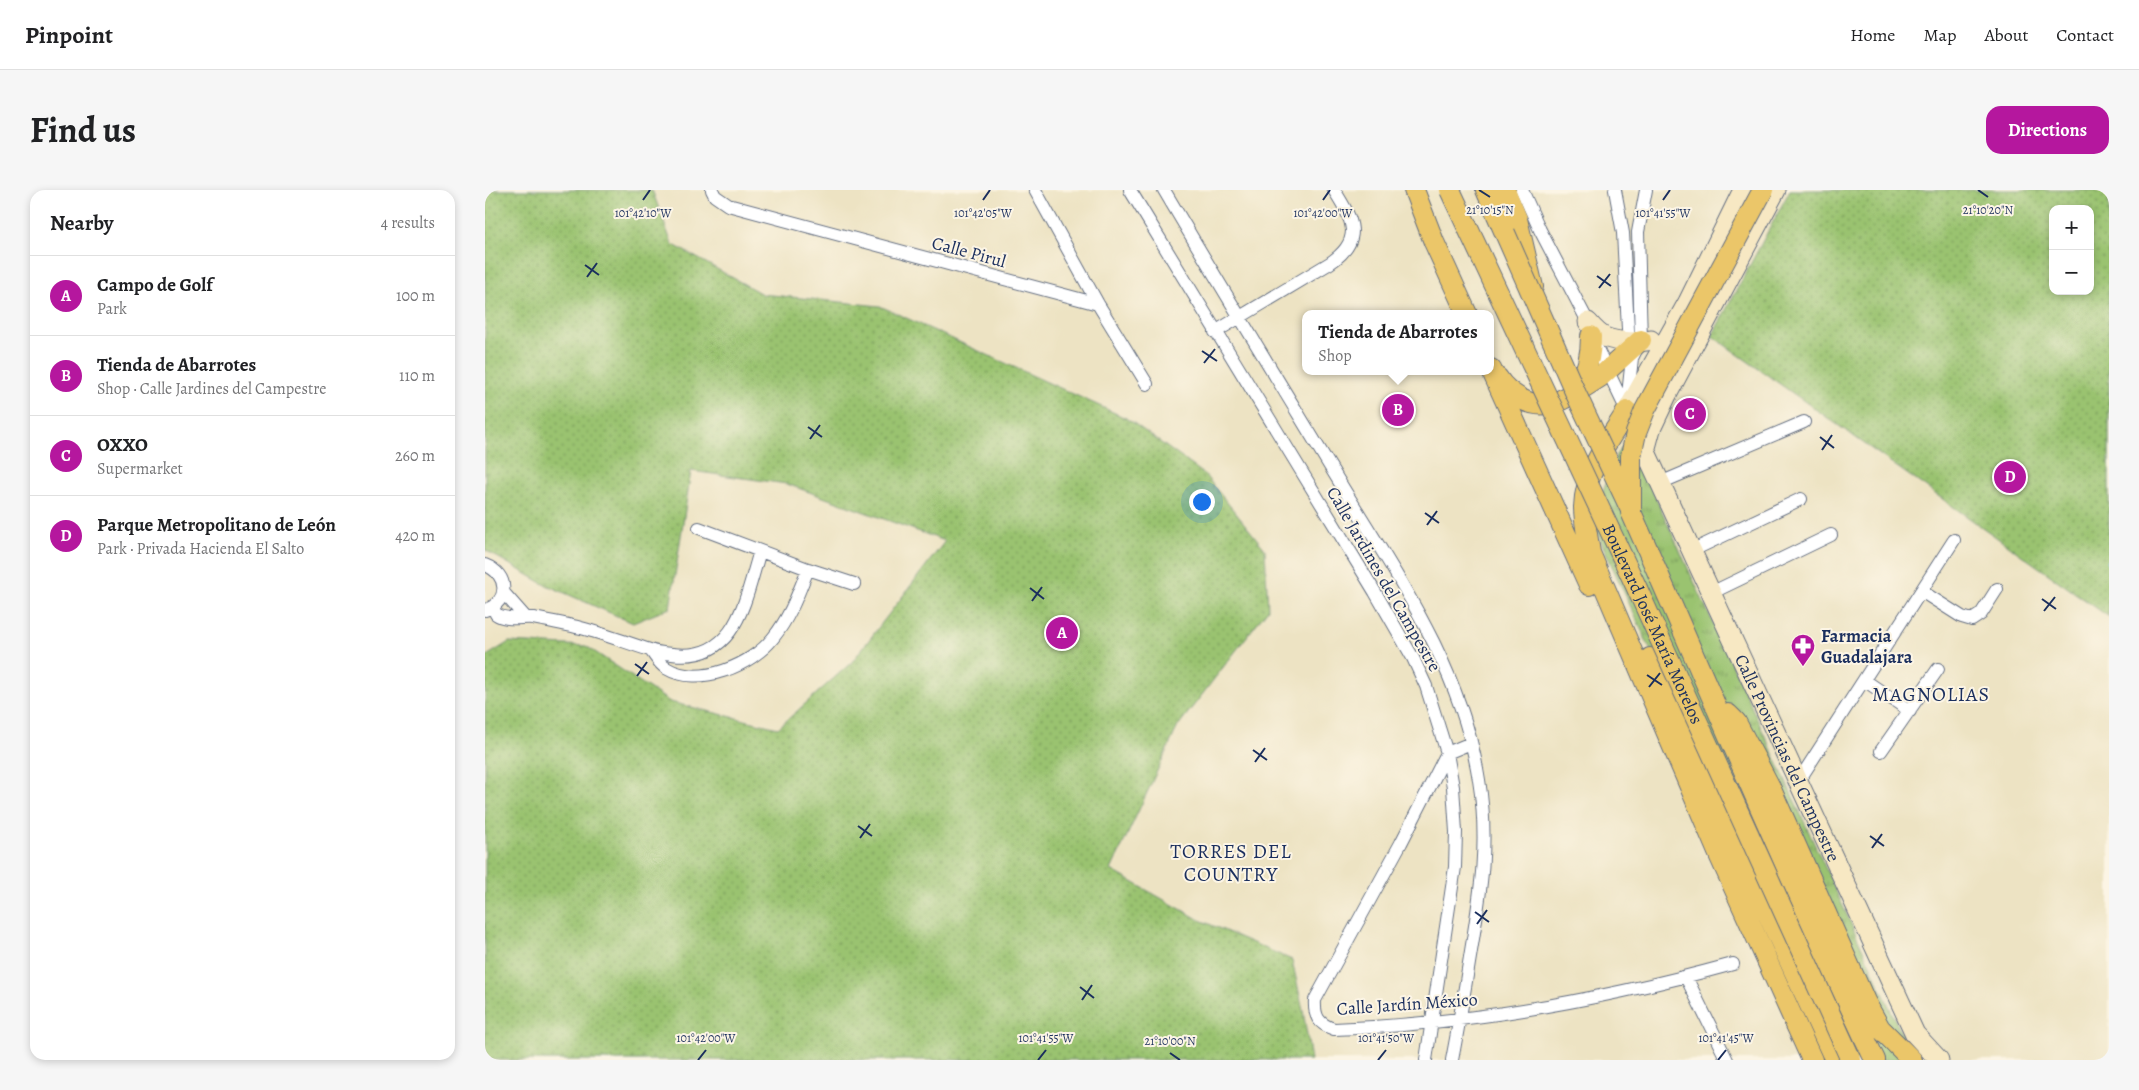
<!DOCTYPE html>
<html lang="en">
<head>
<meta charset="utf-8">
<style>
  :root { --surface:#fff; --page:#f6f6f6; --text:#202124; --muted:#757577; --line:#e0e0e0; --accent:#b5179e }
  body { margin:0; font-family:Alegreya,serif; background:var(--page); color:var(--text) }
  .controls { position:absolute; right:15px; top:15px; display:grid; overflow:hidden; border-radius:10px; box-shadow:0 2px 8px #0003 }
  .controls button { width:45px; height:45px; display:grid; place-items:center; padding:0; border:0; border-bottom:1px solid var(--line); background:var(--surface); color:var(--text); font:25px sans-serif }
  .you { position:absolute; left:716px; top:311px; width:18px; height:18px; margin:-12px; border:4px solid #fff; border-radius:50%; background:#1a73e8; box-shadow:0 0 0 8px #1a73e833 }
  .badge { display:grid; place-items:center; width:32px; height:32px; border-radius:50%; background:var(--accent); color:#fff; font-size:16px; font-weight:700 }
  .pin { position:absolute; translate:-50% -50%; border:2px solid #fff; box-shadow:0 1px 5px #0006 }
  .popup { position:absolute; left:817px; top:120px; width:192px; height:65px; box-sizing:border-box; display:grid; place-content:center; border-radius:10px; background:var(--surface); filter:drop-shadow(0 1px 4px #0005); font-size:16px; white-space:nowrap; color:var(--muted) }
  .popup b { font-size:19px; color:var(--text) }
  .popup::after { content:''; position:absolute; left:50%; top:100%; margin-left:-10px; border:10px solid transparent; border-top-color:var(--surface) }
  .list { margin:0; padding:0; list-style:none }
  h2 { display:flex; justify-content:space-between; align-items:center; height:65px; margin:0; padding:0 20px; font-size:21px }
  h2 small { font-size:16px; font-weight:400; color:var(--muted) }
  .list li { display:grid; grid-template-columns:32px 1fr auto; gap:15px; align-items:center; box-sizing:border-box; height:80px; padding:0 20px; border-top:1px solid var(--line) }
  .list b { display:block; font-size:19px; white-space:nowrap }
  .list p { margin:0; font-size:16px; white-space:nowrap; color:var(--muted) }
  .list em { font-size:16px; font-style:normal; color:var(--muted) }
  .map { position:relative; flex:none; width:1624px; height:870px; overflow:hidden; border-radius:15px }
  header { display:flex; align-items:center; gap:30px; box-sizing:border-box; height:70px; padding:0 25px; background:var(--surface); border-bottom:1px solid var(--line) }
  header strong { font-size:24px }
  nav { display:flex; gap:28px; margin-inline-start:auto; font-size:18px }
  .intro { display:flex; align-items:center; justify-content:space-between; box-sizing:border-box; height:120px; padding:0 30px }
  h1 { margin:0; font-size:35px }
  .button { padding:12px 22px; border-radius:15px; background:var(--accent); color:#fff; font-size:18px; font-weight:700 }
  main { display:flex; gap:30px; padding:0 30px }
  aside { flex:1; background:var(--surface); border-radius:15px; box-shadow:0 2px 8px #0003 }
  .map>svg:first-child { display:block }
</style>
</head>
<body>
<header>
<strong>Pinpoint</strong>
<nav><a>Home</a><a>Map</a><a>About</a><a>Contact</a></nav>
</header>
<div class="intro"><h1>Find us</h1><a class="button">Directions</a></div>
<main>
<aside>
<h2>Nearby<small>4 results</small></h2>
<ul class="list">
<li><span class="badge">A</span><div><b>Campo de Golf</b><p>Park</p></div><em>100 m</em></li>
<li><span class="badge">B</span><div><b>Tienda de Abarrotes</b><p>Shop · Calle Jardines del Campestre</p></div><em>110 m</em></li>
<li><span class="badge">C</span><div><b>OXXO</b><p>Supermarket</p></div><em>260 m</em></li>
<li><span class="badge">D</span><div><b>Parque Metropolitano de León</b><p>Park · Privada Hacienda El Salto</p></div><em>420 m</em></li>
</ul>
</aside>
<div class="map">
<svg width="1624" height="870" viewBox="0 0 1624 870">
  <defs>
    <pattern id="grass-tufts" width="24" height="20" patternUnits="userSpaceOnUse" patternTransform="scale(1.25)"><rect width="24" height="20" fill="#9ac370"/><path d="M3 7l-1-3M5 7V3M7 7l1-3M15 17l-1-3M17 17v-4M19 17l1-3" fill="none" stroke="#7d9f5f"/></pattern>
    <pattern id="park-dots" width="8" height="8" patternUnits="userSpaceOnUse" patternTransform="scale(1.25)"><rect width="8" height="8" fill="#9ac370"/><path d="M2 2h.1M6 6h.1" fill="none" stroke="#7d9f5f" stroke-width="1.8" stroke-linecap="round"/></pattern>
  </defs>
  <rect width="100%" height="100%" fill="#fcf5e5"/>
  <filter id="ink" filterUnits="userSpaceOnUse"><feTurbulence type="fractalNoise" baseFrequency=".02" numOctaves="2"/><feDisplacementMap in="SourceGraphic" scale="10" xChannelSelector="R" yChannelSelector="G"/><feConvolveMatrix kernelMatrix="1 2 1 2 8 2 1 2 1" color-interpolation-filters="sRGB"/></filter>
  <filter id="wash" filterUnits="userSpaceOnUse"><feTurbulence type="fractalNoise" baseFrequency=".0096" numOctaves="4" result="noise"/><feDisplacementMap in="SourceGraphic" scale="20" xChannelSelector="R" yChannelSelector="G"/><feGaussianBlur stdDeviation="1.12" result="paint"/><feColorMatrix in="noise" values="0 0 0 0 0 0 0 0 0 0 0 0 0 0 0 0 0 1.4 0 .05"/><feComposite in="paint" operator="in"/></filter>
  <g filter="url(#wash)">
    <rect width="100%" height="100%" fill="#ede3c3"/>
    <!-- grass -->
    <path fill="url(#grass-tufts)" stroke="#5a7967" d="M1142 251 1146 254 1401 810 1417 845 1437 870H1338L1163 482 1213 564 1107 332 1131 265Z"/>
    <!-- park -->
    <path fill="url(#park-dots)" stroke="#5a7967" fill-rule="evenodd" d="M0 0H167L187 54 277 104 395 116 643 229 719 284 780 359 783 419 693 536 626 680 715 730 807 770 818 820 826 870H0V467L24 452 101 456 185 512 293 538 367 472 460 351 302 294 206 281 185 418 148 433 57 393 0 360Z
      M1305 0H1624V427L1227 146ZM1568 19H1605V101H1568Z"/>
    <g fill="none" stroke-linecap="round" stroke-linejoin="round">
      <!-- stream -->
      <path stroke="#74c1ee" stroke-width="4" d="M1623 372 1624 373"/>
    </g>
  </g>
  <g filter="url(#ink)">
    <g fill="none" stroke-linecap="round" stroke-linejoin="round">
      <defs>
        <path id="street" d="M227 0 230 6 243 15 613 114
          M550 0 613 114 662 194
          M645 0 890 402 928 468 941 496 962 563 968 597 971 642 970 677 941 870
          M679 0C736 97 794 192 852 288 911 385 976 476 994 590 1004 651 996 701 986 761 980 798 974 834 967 870
          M1037 0 1055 40 1103 132 1106 146 1142 221
          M1130 0 1138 43 1144 159
          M730 142 845 73C879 50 868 30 849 0
          M1142 214 1147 168 1156 150 1153 42 1161 0
          M1175 293 1319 232
          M214 338 323 379 369 394
          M1206 361 1316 309
          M0 375C24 384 25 412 0 420
          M1436 401 1477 427 1487 430 1496 424 1512 399
          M18 402 41 428
          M1226 403 1346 345
          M8 417 11 424C21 431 36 427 48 428 64 431 80 434 96 438 120 444 142 453 165 460 172 463 180 463 187 464 252 473 260 409 275 361
          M166 461C171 467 174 474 181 478 214 498 267 475 288 448 305 427 313 404 323 379
          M1379 490 1425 521
          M986 553 962 563 916 653 830 810C829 826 833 834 849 839 984 834 1117 810 1248 774
          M1396 561 1453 479
          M1313 592 1469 350
          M1201 787 1242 870"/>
        <g id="secondary">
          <path id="s1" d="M1258 0 1203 112 1142 221 1430 844 1454 870"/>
          <path d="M1103 132C1109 139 1114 145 1122 148 1133 152 1155 153 1166 150"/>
          <path d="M1160 261 1166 239 1182 205 1291 0"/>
        </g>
        <path id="primary" d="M929 0 949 52 982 124
          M1001 0 1020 43
          M1020 0 1032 29 1048 97
          M1006 179 1104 395
          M1013 188C1018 197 1028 204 1036 209 1056 220 1081 214 1094 194 1103 180 1106 162 1106 146
          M1090 203 1115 187 1156 150
          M1142 221C1124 250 1100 281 1099 317 1099 332 1103 348 1105 363L1235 667 1327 870
          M1146 322C1227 505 1304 690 1390 870
          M1165 468 1350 870
          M1243 524 1251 532 1285 597 1380 811 1395 838 1427 870"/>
      </defs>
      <!-- street casing -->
      <use href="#street" stroke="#646e81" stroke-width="14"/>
      <!-- secondary casing -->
      <use href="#secondary" stroke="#646e81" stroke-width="21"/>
      <!-- primary casing -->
      <use href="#primary" stroke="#646e81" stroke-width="22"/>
      <!-- street -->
      <use href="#street" stroke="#fff" stroke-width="12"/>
      <!-- secondary -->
      <use href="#secondary" stroke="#f7e8c3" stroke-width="19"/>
      <!-- primary -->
      <use href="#primary" stroke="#ebc669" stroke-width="20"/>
      <defs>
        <g id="primary-bridge">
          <path id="s2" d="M965 0 1150 394 1366 870"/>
          <path d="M1020 43 1091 204 1145 318"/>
          <path d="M1146 322V266L1151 243 1160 220 1278 0"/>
        </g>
      </defs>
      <!-- primary-bridge casing -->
      <use href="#primary-bridge" stroke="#646e81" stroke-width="22" stroke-linecap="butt"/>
      <!-- primary-bridge -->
      <use href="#primary-bridge" stroke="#ebc669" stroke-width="20"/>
    </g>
  </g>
  <!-- ticks -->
  <path fill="none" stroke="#1b2f5e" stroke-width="2" d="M994 0 1005 7M1493 0 1503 7M158 10 165 0M498 10 505 0M838 10 845 0M1178 10 1185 0M100 75 114 85M1112 86 1126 96M102 87 112 73M1114 98 1125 84M717 161 732 171M719 173 730 159M323 237 337 247M1335 247 1349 258M325 249 335 235M1337 260 1347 245M940 323 954 333M942 335 952 321M545 398 559 409M1557 409 1571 419M547 411 557 397M1559 421 1570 407M150 474 164 484M1162 485 1177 495M152 486 162 472M1164 497 1175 483M768 560 782 570M770 572 780 558M373 636 387 646M1385 646 1399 656M375 648 385 634M1387 658 1397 644M990 722 1004 732M992 734 1002 720M595 797 609 808M597 810 607 795M685 863 695 870M213 870 221 860M553 870 561 860M893 870 901 860M1233 870 1241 860"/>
  <!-- icons -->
  <defs>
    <symbol id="pharmacy-pin" viewBox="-11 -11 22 30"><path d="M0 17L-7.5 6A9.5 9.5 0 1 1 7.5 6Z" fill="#b5179e" stroke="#fcf5e5"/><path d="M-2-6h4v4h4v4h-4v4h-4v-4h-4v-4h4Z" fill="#fff"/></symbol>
  </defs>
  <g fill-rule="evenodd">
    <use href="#pharmacy-pin" x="1304" y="442" width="28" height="38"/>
  </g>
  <g text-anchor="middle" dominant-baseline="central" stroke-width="4" stroke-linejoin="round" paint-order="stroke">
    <!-- street labels -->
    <g font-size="18" fill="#1b2f5e" stroke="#fcf5e5">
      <text transform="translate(484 62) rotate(15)">Calle Pirul</text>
      <text transform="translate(899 389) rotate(60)">Calle Jardines del Campestre</text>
      <text stroke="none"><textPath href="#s2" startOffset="479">Boulevard José María Morelos</textPath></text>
      <text stroke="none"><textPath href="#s1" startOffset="632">Calle Provincias del Campestre</textPath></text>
      <text transform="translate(922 814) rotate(-4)">Calle Jardín México</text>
    </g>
    <!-- poi labels -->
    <g font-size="18" font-weight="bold" fill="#1b2f5e" stroke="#fcf5e5" text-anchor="start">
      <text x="1336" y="446">Farmacia<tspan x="1336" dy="21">Guadalajara</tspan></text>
    </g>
    <!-- quarter labels -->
    <g font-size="20" letter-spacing="1" fill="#1b2f5e" stroke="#fcf5e5">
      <text x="1446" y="504">MAGNOLIAS</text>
      <text x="746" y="661">TORRES DEL<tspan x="746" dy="23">COUNTRY</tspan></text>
    </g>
  </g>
  <g font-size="12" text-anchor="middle" fill="#1b2f5e" stroke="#fcf5e5" stroke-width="4" stroke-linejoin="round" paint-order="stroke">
    <text x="1005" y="24">21°10'15"N</text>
    <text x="1503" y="24">21°10'20"N</text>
    <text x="158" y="27">101°42'10"W</text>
    <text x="498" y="27">101°42'05"W</text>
    <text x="838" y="27">101°42'00"W</text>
    <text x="1178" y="27">101°41'55"W</text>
    <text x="221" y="852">101°42'00"W</text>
    <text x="561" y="852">101°41'55"W</text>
    <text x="901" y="852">101°41'50"W</text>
    <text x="1241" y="852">101°41'45"W</text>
    <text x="685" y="855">21°10'00"N</text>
  </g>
</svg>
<div class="controls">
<button>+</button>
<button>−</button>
</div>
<div class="you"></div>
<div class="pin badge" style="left:577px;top:443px">A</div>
<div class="pin badge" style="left:913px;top:220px">B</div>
<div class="popup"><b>Tienda de Abarrotes</b>Shop</div>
<div class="pin badge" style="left:1205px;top:224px">C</div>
<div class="pin badge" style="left:1525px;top:287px">D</div>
</div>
</main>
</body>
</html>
